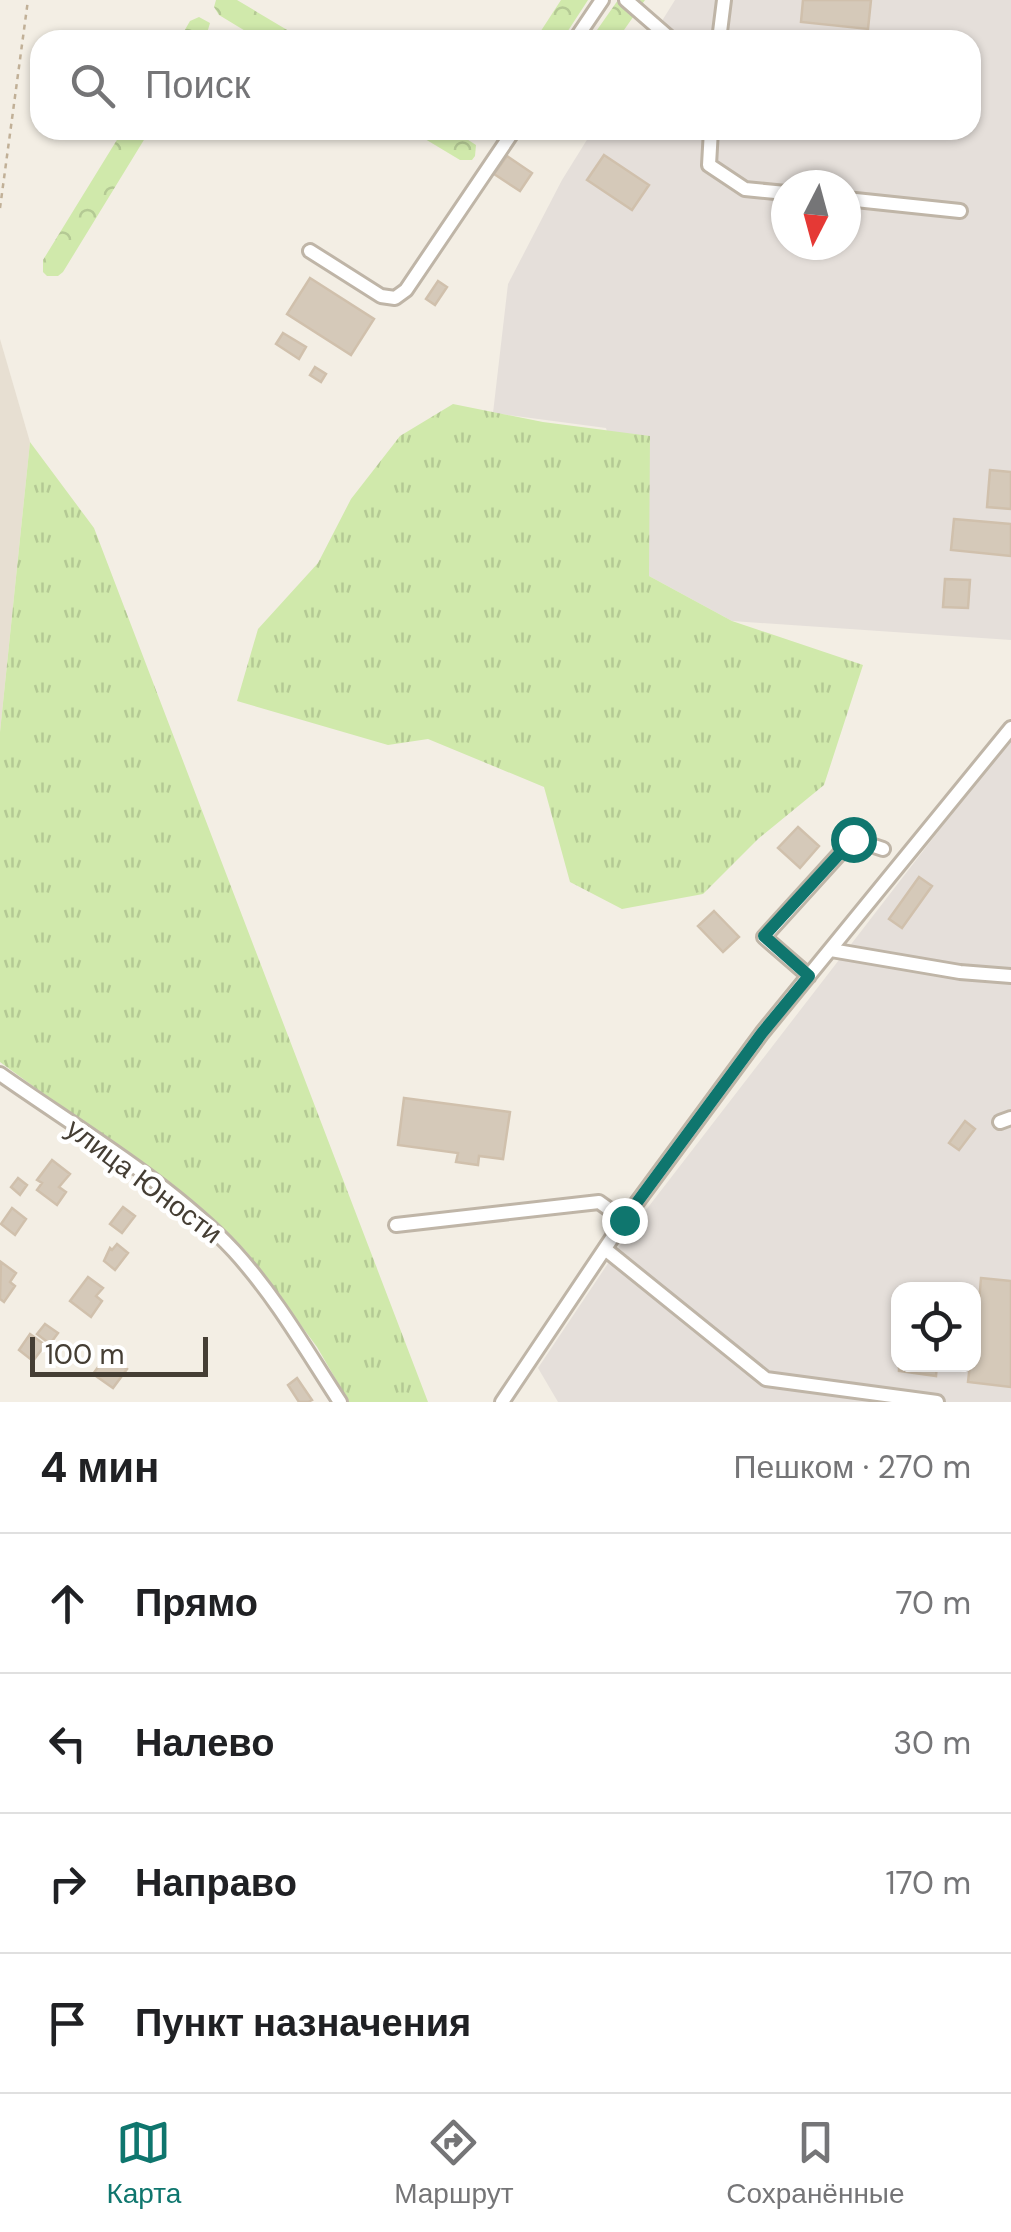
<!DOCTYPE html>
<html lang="ru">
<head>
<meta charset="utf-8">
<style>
  :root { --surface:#fff; --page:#f2f2f2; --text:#202124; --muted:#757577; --line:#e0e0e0; --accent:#0f766e }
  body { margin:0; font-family:"DM Sans",sans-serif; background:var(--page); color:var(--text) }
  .controls { position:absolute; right:30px; bottom:30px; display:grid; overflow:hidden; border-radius:20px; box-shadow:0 2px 8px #0004 }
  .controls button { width:90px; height:90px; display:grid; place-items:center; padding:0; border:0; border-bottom:2px solid var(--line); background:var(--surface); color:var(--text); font:50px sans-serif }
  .compass { position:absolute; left:771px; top:170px; width:90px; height:90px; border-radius:50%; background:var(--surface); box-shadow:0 2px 8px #0004; rotate:186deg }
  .scale { position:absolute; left:30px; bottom:25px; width:178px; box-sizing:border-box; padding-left:10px; border:5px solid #453e34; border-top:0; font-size:28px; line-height:35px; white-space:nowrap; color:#453e34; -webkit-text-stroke:8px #fff; paint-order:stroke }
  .stop { position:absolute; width:30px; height:30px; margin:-22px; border:8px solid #0f766e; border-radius:50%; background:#fff }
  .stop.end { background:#0f766e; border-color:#fff; box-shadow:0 2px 10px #0008 }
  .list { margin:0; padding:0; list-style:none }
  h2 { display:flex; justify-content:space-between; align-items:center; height:130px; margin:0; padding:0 40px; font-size:42px }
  h2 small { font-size:32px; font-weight:400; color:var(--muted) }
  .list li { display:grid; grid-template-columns:65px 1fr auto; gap:30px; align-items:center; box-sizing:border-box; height:140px; padding:0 40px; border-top:2px solid var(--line) }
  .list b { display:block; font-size:38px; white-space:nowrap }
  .list em { font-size:32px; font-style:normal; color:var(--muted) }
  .icon { flex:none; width:55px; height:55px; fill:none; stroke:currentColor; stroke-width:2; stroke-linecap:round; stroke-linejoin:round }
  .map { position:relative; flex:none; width:1011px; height:1402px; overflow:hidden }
  .search { position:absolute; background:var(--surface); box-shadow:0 2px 8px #0004; left:30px; right:30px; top:30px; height:110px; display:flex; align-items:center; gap:25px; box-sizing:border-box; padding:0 35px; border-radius:30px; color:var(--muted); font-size:38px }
  .sheet { height:690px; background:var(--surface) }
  nav { display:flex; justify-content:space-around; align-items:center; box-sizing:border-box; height:140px; border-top:2px solid var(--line); background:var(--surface); font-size:28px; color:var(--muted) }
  nav a { display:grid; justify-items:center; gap:5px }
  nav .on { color:var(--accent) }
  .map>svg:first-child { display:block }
</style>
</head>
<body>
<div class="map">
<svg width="1011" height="1402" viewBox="0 0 1011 1402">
  <defs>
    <pattern id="grass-tufts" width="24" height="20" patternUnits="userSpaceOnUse" patternTransform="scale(2.5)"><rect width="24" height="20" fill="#d0e9ab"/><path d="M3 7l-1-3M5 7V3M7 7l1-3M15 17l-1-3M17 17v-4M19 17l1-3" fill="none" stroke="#b4c994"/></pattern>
    <pattern id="forest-crowns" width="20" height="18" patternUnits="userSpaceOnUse" patternTransform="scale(2.5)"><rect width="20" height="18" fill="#d0e9ab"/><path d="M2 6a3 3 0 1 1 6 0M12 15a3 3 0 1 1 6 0" fill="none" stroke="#b4c994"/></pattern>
  </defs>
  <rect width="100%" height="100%" fill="#f3eee4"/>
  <!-- residential -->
  <path fill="#e7dfd2" d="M0 339 30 442 0 732Z"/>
  <!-- industrial -->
  <path fill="#e5dfda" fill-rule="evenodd" d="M675 0H1011V640L732 621 649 576 606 428 493 413 508 284 562 180 593 130H971V40H650ZM786 185H846V245H786Z
    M1011 737V1402H558L538 1368 629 1232ZM898 1290H974V1364H898Z"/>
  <!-- grass -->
  <path fill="url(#grass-tufts)" d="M453 404 543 422 650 436 649 576 732 621 863 665 824 785 758 839 703 894 622 909 570 882 544 787 428 739 388 745 237 701 258 629 318 563 351 499 400 436Z
    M30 442 94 528 428 1402H349L317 1347 246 1251 175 1190 0 1062V732Z"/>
  <!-- forest -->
  <path fill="url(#forest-crowns)" d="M216 0H237L304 40H260L219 15 214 7Z
    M561 0H588L562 40H535Z
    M618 0H645L617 40H590Z
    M199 17 210 23 205 40H179L190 21Z
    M123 130H150L63 272 58 276H47L43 272V260Z
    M410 130H453L476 145 475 156 472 160H460Z"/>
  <!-- building -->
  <path fill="#d5c9b9" stroke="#d0c0ac" stroke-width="2.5" d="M803 0H871L868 29 801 22Z
    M604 155 649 185 632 210 587 180Z
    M507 156 532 173 520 191 494 174Z
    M310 278 374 319 351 355 287 314Z
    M438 281 447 287 435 305 426 299Z
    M283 333 306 347 299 359 276 344Z
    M315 367 326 374 321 382 310 375Z
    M990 470 1011 472V509L987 507Z
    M954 519 1011 524V556L951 550Z
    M945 579 970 580 968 608 943 607Z
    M798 827 819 846 800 868 778 848Z
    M919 877 932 886 902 928 889 919Z
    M714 911 739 937 723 952 698 926Z
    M404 1098 510 1112 503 1159 479 1156 478 1165 456 1162 458 1153 398 1145Z
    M965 1121 975 1129 959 1150 949 1143Z
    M52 1160 70 1174 59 1187 66 1192 57 1205 37 1190 42 1183 37 1180Z
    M18 1178 27 1185 20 1195 11 1187Z
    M123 1207 135 1216 122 1233 110 1224Z
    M12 1208 26 1219 15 1235 1 1224Z
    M117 1244 128 1253 115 1270 104 1261 110 1248 112 1250Z
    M1 1262 16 1273 10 1282 15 1286 4 1302 0 1299Z
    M88 1277 103 1288 96 1296 102 1301 91 1317 70 1301Z
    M981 1278 1011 1281V1387L968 1382 970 1364H974Z
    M45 1324 58 1333 50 1344 37 1334Z
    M30 1334 45 1345 33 1361 19 1350Z
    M107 1355 127 1369 113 1388 93 1374Z
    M899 1364H937L936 1376 899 1371Z
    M297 1378 312 1400 308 1402H299L288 1385Z"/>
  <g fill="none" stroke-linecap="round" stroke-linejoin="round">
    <defs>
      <path id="minor" d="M626 0 672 40
        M575 40 602 0
        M719 40 724 0
        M711 130 709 165 745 189 786 193
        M846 199 960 211
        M310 251 381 296 395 298 406 290 514 130
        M831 950 960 972 1011 976
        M809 976 764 937 853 839 883 849
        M0 1074C75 1127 172 1184 234 1251 276 1297 306 1350 340 1402
        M1000 1122 1011 1118
        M396 1225 599 1202 624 1220
        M605 1249 766 1379 937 1402
        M502 1402 624 1220 762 1033 1011 728"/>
    </defs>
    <!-- minor casing -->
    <use href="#minor" stroke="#bfb5a7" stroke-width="18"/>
    <!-- path -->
    <path stroke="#c1b097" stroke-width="2.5" stroke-dasharray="5 5" stroke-linecap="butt" d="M0 208 28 0"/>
    <!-- minor -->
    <use href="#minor" stroke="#fff" stroke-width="12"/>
  </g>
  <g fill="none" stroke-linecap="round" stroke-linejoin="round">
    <!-- route -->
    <path stroke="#0f766e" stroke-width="12" d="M624 1220 762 1033 809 976 764 936 853 839"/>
  </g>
  <g text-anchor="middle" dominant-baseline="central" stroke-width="9" stroke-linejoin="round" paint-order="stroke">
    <!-- street labels -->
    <g font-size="28" fill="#453e34" stroke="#fff">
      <text transform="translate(144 1181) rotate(37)">улица Юности</text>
    </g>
  </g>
</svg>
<div class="controls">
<button><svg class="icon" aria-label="locate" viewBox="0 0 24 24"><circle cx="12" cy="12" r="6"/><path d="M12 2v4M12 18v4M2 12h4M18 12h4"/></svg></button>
</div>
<svg class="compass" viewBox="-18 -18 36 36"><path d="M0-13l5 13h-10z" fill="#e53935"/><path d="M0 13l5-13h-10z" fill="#757577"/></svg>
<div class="scale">100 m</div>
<div class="stop" style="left:853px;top:839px"></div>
<div class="stop end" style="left:624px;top:1220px"></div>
<div class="search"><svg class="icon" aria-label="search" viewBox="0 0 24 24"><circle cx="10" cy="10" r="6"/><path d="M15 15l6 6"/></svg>Поиск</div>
</div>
<section class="sheet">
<h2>4 мин<small>Пешком · 270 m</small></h2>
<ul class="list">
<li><svg class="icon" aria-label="ahead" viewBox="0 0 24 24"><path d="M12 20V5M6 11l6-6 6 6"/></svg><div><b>Прямо</b></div><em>70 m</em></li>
<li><svg class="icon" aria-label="left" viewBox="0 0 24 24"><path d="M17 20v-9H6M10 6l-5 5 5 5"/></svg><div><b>Налево</b></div><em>30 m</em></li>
<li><svg class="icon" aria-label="right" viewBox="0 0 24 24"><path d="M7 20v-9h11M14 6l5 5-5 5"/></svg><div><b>Направо</b></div><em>170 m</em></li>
<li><svg class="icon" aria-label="arrive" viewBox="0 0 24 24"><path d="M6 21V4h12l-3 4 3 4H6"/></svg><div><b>Пункт назначения</b></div></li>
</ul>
</section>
<nav>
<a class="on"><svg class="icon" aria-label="map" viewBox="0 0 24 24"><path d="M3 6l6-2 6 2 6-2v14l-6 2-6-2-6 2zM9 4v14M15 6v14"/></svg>Карта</a>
<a><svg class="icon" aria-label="directions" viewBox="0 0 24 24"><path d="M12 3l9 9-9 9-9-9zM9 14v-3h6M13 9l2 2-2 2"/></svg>Маршрут</a>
<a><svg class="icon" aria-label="saved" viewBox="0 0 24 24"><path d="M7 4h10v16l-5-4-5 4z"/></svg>Сохранённые</a>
</nav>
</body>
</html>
